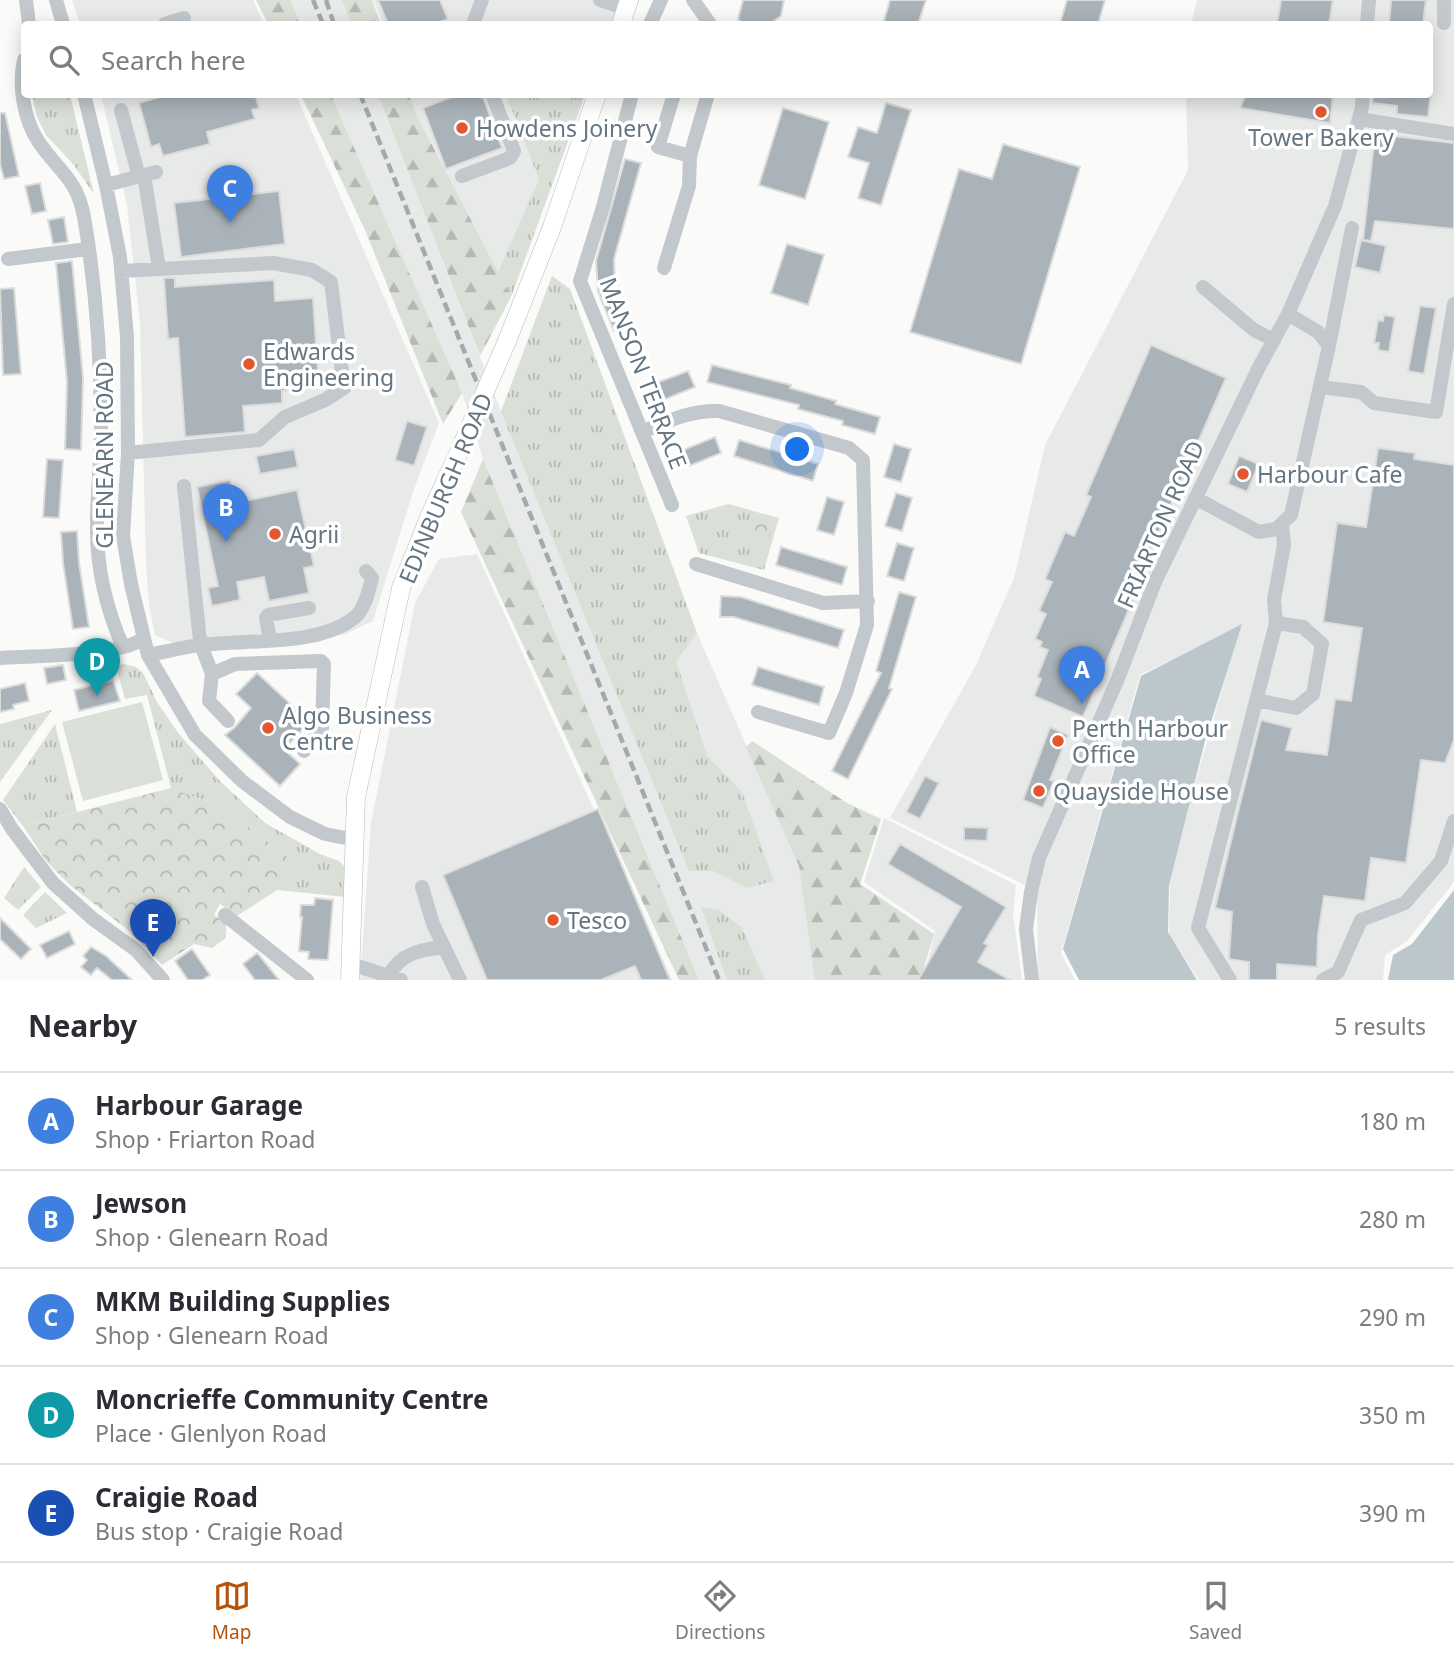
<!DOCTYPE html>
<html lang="en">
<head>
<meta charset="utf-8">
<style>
  :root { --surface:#fff; --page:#f2f2f3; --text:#2b2b33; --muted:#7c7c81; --line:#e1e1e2; --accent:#b45309 }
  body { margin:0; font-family:"Noto Sans",sans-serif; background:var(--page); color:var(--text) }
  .you { position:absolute; left:798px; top:450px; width:24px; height:24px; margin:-18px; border:5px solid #fff; border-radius:50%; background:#1a73e8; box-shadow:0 0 0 10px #1a73e833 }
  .badge { display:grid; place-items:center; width:46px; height:46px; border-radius:50%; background:var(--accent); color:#fff; font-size:23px; font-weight:700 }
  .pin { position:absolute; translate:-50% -58px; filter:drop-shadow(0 2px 4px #0008) }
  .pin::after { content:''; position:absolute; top:37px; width:24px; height:21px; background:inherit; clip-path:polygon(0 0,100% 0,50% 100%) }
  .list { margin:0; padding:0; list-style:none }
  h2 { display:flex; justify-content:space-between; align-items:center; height:91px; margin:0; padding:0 28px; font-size:30px }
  h2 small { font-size:23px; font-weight:400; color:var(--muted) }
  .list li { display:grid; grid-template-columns:46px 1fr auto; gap:21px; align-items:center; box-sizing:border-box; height:98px; padding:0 28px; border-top:2px solid var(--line) }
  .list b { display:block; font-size:26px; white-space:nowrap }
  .list p { margin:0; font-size:23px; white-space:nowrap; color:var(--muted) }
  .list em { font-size:23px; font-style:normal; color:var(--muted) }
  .icon { flex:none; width:38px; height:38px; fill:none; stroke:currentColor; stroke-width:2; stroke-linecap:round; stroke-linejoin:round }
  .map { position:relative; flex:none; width:1454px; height:980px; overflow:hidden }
  .search { position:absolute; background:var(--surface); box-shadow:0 4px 18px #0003; left:21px; right:21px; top:21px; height:77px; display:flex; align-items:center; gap:18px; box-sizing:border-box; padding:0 24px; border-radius:7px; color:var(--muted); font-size:26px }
  .sheet { height:581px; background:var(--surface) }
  nav { display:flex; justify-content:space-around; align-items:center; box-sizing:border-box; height:98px; border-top:2px solid var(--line); background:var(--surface); font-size:19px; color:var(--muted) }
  nav a { display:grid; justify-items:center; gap:4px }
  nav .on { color:var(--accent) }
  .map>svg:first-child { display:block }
</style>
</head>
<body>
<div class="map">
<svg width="1454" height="980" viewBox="0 0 1454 980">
  <defs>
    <pattern id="grass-tufts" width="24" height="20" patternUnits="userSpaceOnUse" patternTransform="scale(1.75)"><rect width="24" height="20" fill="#dadfd7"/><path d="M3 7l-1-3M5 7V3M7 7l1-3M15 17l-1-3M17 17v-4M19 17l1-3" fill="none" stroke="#b4b9b4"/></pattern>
    <pattern id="forest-firs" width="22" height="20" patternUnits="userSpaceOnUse" patternTransform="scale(1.75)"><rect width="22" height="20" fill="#dadfd7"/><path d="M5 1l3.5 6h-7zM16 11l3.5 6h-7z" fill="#b4b9b4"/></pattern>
    <pattern id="park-crowns" width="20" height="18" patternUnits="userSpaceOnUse" patternTransform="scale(1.75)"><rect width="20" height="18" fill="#dadfd7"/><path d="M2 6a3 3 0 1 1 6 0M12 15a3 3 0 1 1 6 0" fill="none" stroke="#b4b9b4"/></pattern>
  </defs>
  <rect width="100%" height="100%" fill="#fafaf8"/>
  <!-- built -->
  <path fill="#e8e9e9" d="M72 0H253L264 24H80Z
    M290 0H342L351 24H301Z
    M373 0H620L611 24H383Z
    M1197 0H1454V882L1407 941 1385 955 1383 980H1199L1169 935 1170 883 1188 809 1235 643 1224 635 1140 675 1061 953 1075 980H1038L1037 891 890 818 975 667 1014 578 1045 445 1188 170 1186 95 1430 94V24H1191Z
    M101 95H296L439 423 413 492 373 621 344 635 175 644 155 635 149 605 146 565 140 322 127 205Z
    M331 95H378L501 411 552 276 570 289 697 633 799 866 833 980H699L483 459 462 393Z
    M409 95H585L511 297 418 118Z
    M477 554 672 980H360L371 823 415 603 439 559Z
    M884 818 1016 885 1013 915 1022 980H924L935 931 864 882Z"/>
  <!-- grass -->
  <path fill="url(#grass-tufts)" d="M32 95H70L94 194 73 164 46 135 37 117Z
    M506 95H585L511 297 498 273 539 179Z
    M552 276 570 289 697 633 676 661 707 756 742 792 774 881 747 888 714 871H689L501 412Z
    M728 504 779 518 764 570 699 553 686 516Z
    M123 664 136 667 143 673 157 702 179 734 220 781 265 823 320 854 339 861 344 866 346 897 277 890 295 864 224 808 171 788 147 695 125 699 116 666Z
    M52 710 0 782V724Z
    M55 724 77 812 23 826 3 800Z
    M24 867 41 887 18 910 4 898Z
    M45 892 67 913 36 928 23 915Z
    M701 907 719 910 742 928 765 980H727Z"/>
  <!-- forest -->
  <path fill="url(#forest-firs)" d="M256 0H290L301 24H268Z
    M342 0H372L381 24H351Z
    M301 95H331L462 393 443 424 365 230Z
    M378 95H409L418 118 511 297 480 356Z
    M483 459 699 980H679L461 512Z
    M752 741 847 803 881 819 860 884 934 934 920 980H815L799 866 746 747Z"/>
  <!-- park -->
  <path fill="url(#park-crowns)" d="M762 517 771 520 773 524 766 545 754 541 751 530 757 518Z
    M171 788 224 808 296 864 277 890 237 916 220 904 214 915 226 923V938L212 948 194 944 162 965 128 930 70 885 46 861 23 826Z"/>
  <!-- pitch -->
  <path fill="#dadfd7" d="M142 702 163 780 83 801 62 722Z"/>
  <!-- water -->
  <path fill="#bbc7cb" d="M1242 624 1205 741 1169 886 1168 932 1197 980H1079L1063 949 1141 676Z
    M1454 890V980H1388L1393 955 1412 944Z"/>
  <!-- building -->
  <path fill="#aab3b9" stroke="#dcdcda" stroke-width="2" d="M378 0H440L448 19 434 24H388Z
    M743 0H784L781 16 769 24H743L738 19Z
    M890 0H926L918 24H883Z
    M1067 0H1105L1098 24H1060Z
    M1281 0H1333L1329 24H1277Z
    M1391 0H1426L1423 24H1389Z
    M169 94H255L259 108 252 110 255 119 207 132 210 144 163 156 159 144 151 147 139 103Z
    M459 94H482L502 148 446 169 423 108Z
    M1246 94H1333L1330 123 1240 108Z
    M1373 94H1431L1428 117 1397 114V106L1372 103Z
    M886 103 911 110 881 205 858 198 869 163 848 157 858 127 877 133Z
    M783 108 829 122 805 199 759 185Z
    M0 113H5L19 176 4 179 0 164Z
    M1375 134 1454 143V229L1375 221 1371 241 1363 240Z
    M1003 144 1080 167 1021 364 910 332 959 169 992 179Z
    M625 159 641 163 614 259 615 287 630 325 614 331 598 291 596 261Z
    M40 183 46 211 32 214 25 186Z
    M279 191 285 244 181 257 174 203Z
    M64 217 68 242 53 244 48 220Z
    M1361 240 1386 246 1380 273 1355 267Z
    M787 244 824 255 808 305 771 293Z
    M72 261 83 378 81 450 65 449 67 382 56 263Z
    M164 278H175V287L274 280 275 301 313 298 319 388 282 391V403L243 406 245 432 185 437 178 338 168 339Z
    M14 288 21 374 3 375 0 289Z
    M1420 306 1436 308 1424 374 1408 371Z
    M1384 315 1395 317 1389 352 1378 350 1379 343H1374L1378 320 1383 321Z
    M1151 345 1226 378 1144 566 1147 567 1083 717 1034 696 1041 679 1037 677 1048 650 1040 647 1042 642 1035 639 1046 614 1039 611 1052 582 1045 579 1065 532 1074 536 1091 497 1086 495Z
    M712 365 791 385 790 388 836 401 835 404 880 417 875 434 842 425 843 421 798 409 799 405 707 382Z
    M688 371 695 387 663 400 656 383Z
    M407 421 427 427 414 466 395 460Z
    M715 437 721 453 689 466 683 450Z
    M739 440 818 464 813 481 734 456Z
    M894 444 911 449 901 482 884 477Z
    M1378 448 1415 453 1414 459 1454 465V740L1445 763 1421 760 1406 863 1371 858 1365 901 1324 896 1318 935 1317 967 1277 964V980H1249V962L1229 959 1232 912 1215 908 1238 812 1261 720 1292 728 1286 750 1327 755 1335 699 1351 701 1362 628 1323 622 1337 523 1366 527Z
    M294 449 298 467 260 474 256 456Z
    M1239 456 1259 464 1247 492 1228 484Z
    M47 459 63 460 59 518 43 517Z
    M230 480 235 503 297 490 314 566 304 568 309 593 269 601 264 577 237 582 240 600 212 606 208 588 218 586 197 487Z
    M896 493 912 498 902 531 885 526Z
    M827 497 844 502 834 535 817 530Z
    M77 531 79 563 89 627 73 629 63 563 61 532Z
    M897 543 914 548 904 581 887 576Z
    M781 547 847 567 842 585 776 565Z
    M899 592 916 597 889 688 892 689 848 779 832 771 881 673 876 671Z
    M721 596 741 597 844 630 838 648 734 617H720Z
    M63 665 66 680 47 684 44 668Z
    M758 667 824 687 819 705 752 685Z
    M257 673 310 722 284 749 300 764 280 786 225 735 235 727 251 708 236 694Z
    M113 680 120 701 79 711 74 690Z
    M25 683 29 701 13 705 14 709 0 712V689Z
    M1050 727 1068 735 1050 780 1054 781 1043 808 1023 800Z
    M925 776 939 783 920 819 906 812Z
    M598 809 670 980H641L635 966 601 980H487L443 875Z
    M964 827 988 828 987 841 964 840Z
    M900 844 1006 907 984 943 988 945 978 962 1010 980H918L961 907 888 864Z
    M315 898 333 900 328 960 308 959 309 952 299 951 302 917H300L301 905H314Z
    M0 918 31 949 21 959 0 939Z
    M69 931 75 944 47 958 40 945Z
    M91 947 106 956 132 980H112L97 968 91 975 81 967 87 960 83 956Z
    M192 949 210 975 202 980H188L175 961Z
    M257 953 259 955 279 980H255L243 964Z"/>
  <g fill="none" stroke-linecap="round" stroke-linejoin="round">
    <defs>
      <path id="major" d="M621 24 629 0
        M507 341 552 227 597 94
        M350 980 356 797 401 588 430 515 458 454"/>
    </defs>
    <!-- major casing -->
    <use href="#major" stroke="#b5babe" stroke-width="19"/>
    <!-- minor -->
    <path stroke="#c3c8cc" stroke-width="14" d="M26 0 29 24
      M56 0 63 24
      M600 0 626 9
      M693 0 710 24
      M1444 0V23
      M165 24 184 18
      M473 24 482 0
      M650 24 661 0
      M1367 24 1369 0
      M24 60C18 86 24 119 38 141 58 171 77 178 84 217 96 287 101 357 101 428 101 460 97 492 97 523 96 566 106 608 123 647
      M84 94 106 185 120 257 127 337 128 453 123 536 131 584 148 655 195 735 242 781 290 817 325 834 356 840
      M632 94 603 207 580 281 672 505
      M674 94 658 147 690 156
      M121 110 139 177
      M1359 119 1454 134
      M144 175 159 268
      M462 176 510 158 514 151 492 94
      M106 185 156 172
      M8 259 88 249
      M664 268 689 186 690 156 708 94
      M121 271 273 263 312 270 331 282 344 388 325 400 285 417 259 440 128 453
      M1203 287 1254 330 1274 340
      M1329 346 1352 228
      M1320 387 1361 392 1374 403 1436 412 1454 304
      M642 432C668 421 691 410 719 411L849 448 863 460 867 625 846 693 829 733 758 712
      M184 486 199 632 201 645 212 674 235 664 321 661 324 664 322 728 304 751
      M1195 498 1259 532 1276 529 1291 515 1329 346 1318 332 1288 314
      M696 564 823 603 868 601
      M270 640 266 618 268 615 309 608
      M148 655C165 652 183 647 201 645 246 639 319 647 355 617 365 609 369 590 372 578L366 571
      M0 658C31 656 121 656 142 639
      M212 674 209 701 228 721
      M1256 700 1296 708 1313 694 1322 644 1303 627 1276 623
      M0 809 12 829 53 883 93 919 136 950 163 980
      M422 887 433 924 460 980
      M225 915 307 980
      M351 964 401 980
      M389 975C401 953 420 950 443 947
      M1032 980 1026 929 1031 892 1039 858 1117 681 1155 582 1259 367 1288 314 1335 206 1362 107 1363 94
      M1230 980 1198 928 1276 623 1274 600 1284 545 1282 523
      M1323 980 1338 972 1361 920 1405 903 1441 861 1454 821"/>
    <!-- major -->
    <use href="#major" stroke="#fff" stroke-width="18"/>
    <!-- rail -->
    <path stroke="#a2aab0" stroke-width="4.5" stroke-dasharray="10 5" stroke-linecap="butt" d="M313 0 323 24
      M326 0 334 24
      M360 94 719 980"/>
    <defs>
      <path id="major-bridge" d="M458 454 507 341"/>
    </defs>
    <!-- major-bridge casing -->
    <use href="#major-bridge" stroke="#b5babe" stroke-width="19" stroke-linecap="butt"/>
    <!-- major-bridge -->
    <use href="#major-bridge" stroke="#fff" stroke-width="18"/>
  </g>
  <!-- markers -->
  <g fill="#e4572e" stroke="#fff" stroke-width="2.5">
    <circle cx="1321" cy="112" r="7"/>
    <circle cx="462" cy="128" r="7"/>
    <circle cx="249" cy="364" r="7"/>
    <circle cx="1243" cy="474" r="7"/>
    <circle cx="275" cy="534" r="7"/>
    <circle cx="268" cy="728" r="7"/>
    <circle cx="1058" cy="741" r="7"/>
    <circle cx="1039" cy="791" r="7"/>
    <circle cx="553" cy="920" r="7"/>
  </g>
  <g text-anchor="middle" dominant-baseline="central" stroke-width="7" stroke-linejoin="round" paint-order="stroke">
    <!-- poi labels -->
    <g font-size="23" fill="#657683" stroke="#fff" text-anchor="start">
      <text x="476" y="128">Howdens Joinery</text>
      <text x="1321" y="137" text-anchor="middle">Tower Bakery</text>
      <text x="263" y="351">Edwards<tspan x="263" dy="26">Engineering</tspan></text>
      <text x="1257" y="474">Harbour Cafe</text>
      <text x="289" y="534">Agrii</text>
      <text x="282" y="715">Algo Business<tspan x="282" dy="26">Centre</tspan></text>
      <text x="1072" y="728">Perth Harbour<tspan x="1072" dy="26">Office</tspan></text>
      <text x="1053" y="791">Quayside House</text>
      <text x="567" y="920">Tesco</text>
    </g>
    <!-- street labels -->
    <g font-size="23" fill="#657683" stroke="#fff">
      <text transform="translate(644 373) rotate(69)">MANSON TERRACE</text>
      <text transform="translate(104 455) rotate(-90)">GLENEARN ROAD</text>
      <text transform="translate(445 488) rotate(-67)">EDINBURGH ROAD</text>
      <text transform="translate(1160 524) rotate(-66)">FRIARTON ROAD</text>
    </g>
  </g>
</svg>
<div class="you"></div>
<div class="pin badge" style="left:1082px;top:704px;background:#3f7fe0">A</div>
<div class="pin badge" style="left:226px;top:542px;background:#3f7fe0">B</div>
<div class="pin badge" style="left:230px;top:223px;background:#3f7fe0">C</div>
<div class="pin badge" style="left:97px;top:696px;background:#0f9aa8">D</div>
<div class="pin badge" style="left:153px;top:957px;background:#1a4fb4">E</div>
<div class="search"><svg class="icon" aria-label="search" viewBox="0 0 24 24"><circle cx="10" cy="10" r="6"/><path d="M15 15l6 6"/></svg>Search here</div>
</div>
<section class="sheet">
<h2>Nearby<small>5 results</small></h2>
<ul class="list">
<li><span class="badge" style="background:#3f7fe0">A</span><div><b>Harbour Garage</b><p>Shop · Friarton Road</p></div><em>180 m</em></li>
<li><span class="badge" style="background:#3f7fe0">B</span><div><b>Jewson</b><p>Shop · Glenearn Road</p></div><em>280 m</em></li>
<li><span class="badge" style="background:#3f7fe0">C</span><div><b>MKM Building Supplies</b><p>Shop · Glenearn Road</p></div><em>290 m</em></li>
<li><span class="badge" style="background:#0f9aa8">D</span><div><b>Moncrieffe Community Centre</b><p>Place · Glenlyon Road</p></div><em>350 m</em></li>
<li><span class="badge" style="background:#1a4fb4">E</span><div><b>Craigie Road</b><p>Bus stop · Craigie Road</p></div><em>390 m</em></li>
</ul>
</section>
<nav>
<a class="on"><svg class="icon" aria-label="map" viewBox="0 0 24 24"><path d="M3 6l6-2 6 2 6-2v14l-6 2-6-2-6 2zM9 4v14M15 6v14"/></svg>Map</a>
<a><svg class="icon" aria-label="directions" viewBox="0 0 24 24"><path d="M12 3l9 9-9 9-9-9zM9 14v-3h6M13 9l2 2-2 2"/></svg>Directions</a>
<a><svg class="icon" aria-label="saved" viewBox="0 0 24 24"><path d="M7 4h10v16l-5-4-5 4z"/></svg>Saved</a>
</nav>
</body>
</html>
